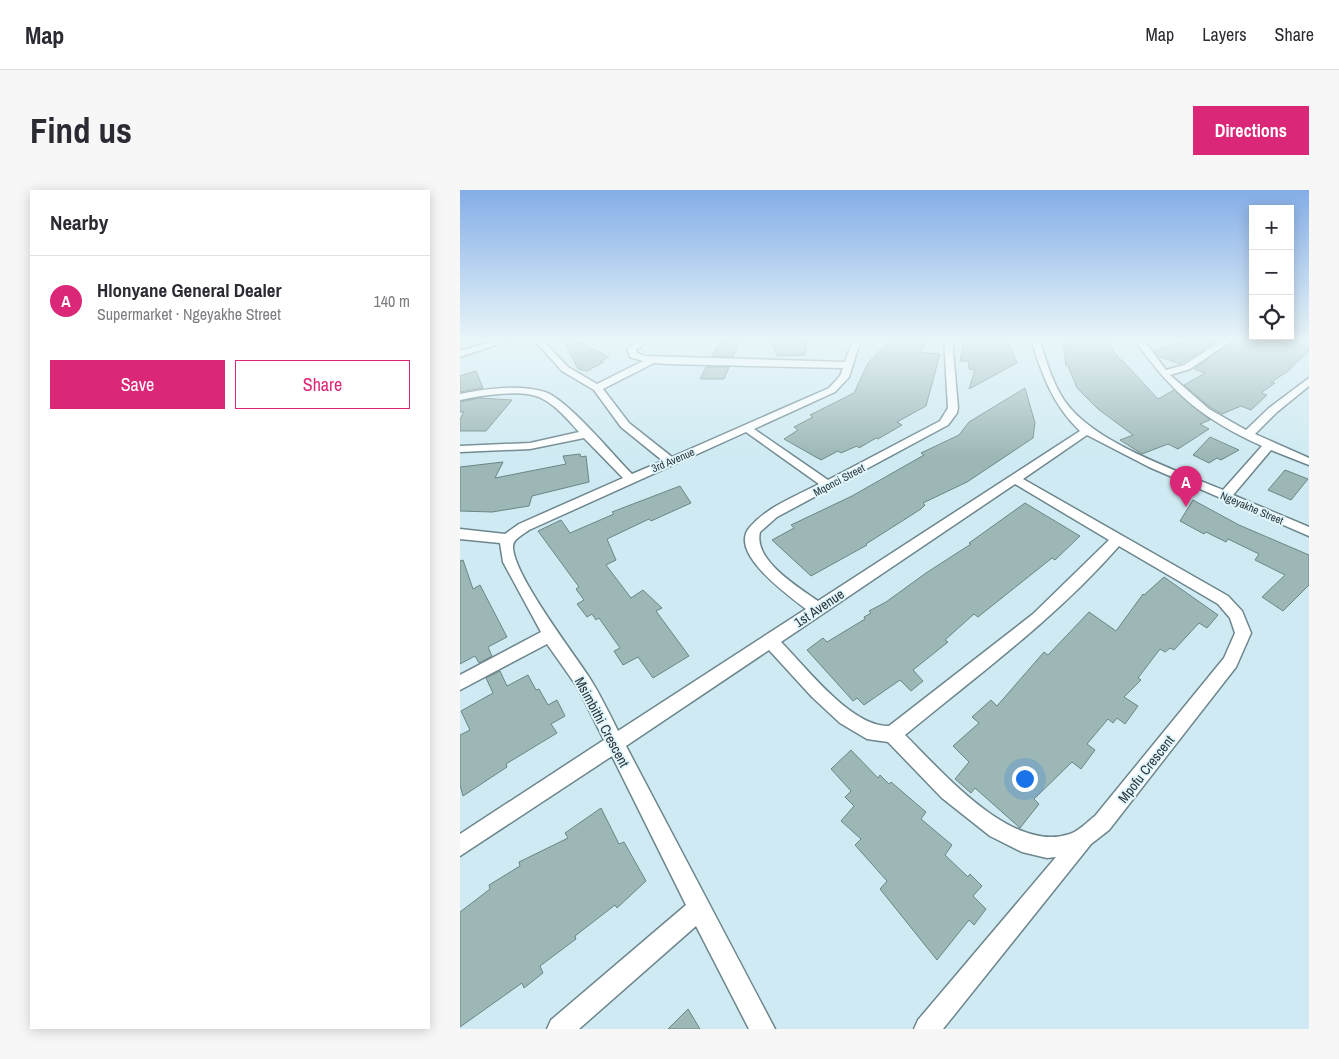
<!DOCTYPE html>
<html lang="en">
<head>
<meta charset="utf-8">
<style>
  :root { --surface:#fff; --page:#f7f7f7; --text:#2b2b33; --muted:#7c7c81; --line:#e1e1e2; --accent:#db2777 }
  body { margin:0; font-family:"Archivo Narrow",sans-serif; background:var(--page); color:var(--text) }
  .controls { position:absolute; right:15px; top:15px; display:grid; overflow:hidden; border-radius:0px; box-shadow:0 2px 12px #0003 }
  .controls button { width:45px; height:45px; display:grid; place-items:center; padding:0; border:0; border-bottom:1px solid var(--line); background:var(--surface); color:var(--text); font:25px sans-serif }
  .you { position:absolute; left:564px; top:588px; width:18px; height:18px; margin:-12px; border:4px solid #fff; border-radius:50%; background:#1a73e8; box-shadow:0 0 0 8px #1a73e833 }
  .badge { display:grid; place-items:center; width:32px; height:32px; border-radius:50%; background:var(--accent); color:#fff; font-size:16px; font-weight:700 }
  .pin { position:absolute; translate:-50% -41px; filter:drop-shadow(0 1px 2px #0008) }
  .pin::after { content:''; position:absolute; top:26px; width:18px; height:15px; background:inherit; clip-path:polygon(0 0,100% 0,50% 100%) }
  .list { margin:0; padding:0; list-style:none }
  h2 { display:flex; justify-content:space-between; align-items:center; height:65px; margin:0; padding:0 20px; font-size:21px }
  h2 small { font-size:16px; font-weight:400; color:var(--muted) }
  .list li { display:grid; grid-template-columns:32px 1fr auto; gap:15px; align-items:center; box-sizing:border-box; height:90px; padding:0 20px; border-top:1px solid var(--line) }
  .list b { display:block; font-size:19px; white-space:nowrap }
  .list p { margin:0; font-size:16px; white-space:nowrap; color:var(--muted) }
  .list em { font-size:16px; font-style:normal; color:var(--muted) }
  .actions { display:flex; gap:10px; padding:15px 20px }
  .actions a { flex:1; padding:11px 0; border:1px solid var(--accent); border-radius:0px; text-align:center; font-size:18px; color:var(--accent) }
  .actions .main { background:var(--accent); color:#fff }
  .icon { flex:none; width:28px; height:28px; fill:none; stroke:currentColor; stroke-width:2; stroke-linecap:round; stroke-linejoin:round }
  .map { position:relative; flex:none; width:849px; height:839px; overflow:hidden; border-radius:0px }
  header { display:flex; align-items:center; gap:30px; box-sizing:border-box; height:70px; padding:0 25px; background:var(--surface); border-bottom:1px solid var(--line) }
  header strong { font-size:24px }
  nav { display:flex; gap:28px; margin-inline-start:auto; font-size:18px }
  .intro { display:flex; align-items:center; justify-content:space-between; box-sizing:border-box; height:120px; padding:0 30px }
  h1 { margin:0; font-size:35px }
  .button { padding:12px 22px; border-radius:0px; background:var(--accent); color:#fff; font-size:18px; font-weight:700 }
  main { display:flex; gap:30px; padding:0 30px }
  aside { flex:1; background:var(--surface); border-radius:0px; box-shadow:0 2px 12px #0003 }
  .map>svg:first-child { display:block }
</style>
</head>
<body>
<header>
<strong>Map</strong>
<nav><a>Map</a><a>Layers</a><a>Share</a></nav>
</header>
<div class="intro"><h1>Find us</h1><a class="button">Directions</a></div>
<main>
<aside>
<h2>Nearby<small></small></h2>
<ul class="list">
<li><span class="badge">A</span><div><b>Hlonyane General Dealer</b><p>Supermarket · Ngeyakhe Street</p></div><em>140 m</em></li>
</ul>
<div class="actions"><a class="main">Save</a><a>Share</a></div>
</aside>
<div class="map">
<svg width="849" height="839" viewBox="0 0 849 839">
  <rect width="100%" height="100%" fill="#cfeaf2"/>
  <!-- building -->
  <path fill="#9cb7b6" stroke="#6c8684" d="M103 149H114L149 167 140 171 144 172 127 181 118 179Z
    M262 149H281L273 167 252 166Z
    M311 149H348L345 165 317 166Z
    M431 149H469L459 162 480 164 466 216 437 232 442 235 418 249 416 248 399 258 397 256 381 263 378 261 361 270 324 249 338 240 334 237 353 227 350 225 394 203 408 173Z
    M504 149H547L557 173 509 199 515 180 509 179 508 171H500Z
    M603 149H645L660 170H662L698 209 714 200 750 230 740 234 749 239 718 259 708 254 682 264 660 250 673 245 638 219 617 198 608 176H606Z
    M733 149H760L720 174 698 166 694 161Z
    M776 149H826L849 158V161L827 182 811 192 815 193 801 203 807 205 791 220 781 216 762 224 750 217 724 195 745 183 734 179Z
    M246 177H269L264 189H240Z
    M16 181 23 198 0 202V186Z
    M565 198 575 233 573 248 507 292 463 313 465 315 461 319 406 354 407 355 351 386 312 350 334 338 331 335 392 306 464 265 461 263 499 245 509 232Z
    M20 208 52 210 26 241H0V229L4 222H0V212Z
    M750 247 779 260 761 270 757 268 749 273 733 265Z
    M120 264 121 267 126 266 129 292 72 306 69 316 32 322 0 321V277L43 272 35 288 106 274 103 266Z
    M825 280 848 289 831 310 808 300Z
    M220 296 231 313 191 331 189 329 147 349 156 370 146 375 171 408 183 400 202 418 196 421 229 466 193 488 178 467 163 475 154 461 160 458 139 428 136 430 132 424 127 427 117 414 124 410 116 399 119 397 78 341 101 330 110 343 154 324 152 322Z
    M733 310 779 335 849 365V395L823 421 802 407 825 385 795 370 799 364 768 349 766 352 746 342 744 344 720 331Z
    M565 313 620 346 595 370 592 368 518 427 514 424 485 450 488 452 453 480 463 491 451 501 440 490 404 515 397 508 393 511 347 460 363 448 367 452 405 429 404 427 411 423 409 421 426 412 466 383 511 354 509 353Z
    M3 370 13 399 20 395 47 447 28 457 32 466 19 473 15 466 0 474V371Z
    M704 387 758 425 747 438 739 433 714 460 710 458 705 462 700 459 678 488 681 490 664 507 678 516 665 534 657 528 653 533 648 529 627 554 635 560 621 579 612 572 574 609 579 614 560 638 515 598 511 603 495 589 509 572 493 556 519 533 512 527 531 510 537 516 584 462 588 465 629 422 656 441 683 404 684 405Z
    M40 481 47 496 68 485 76 500 79 499 88 515 97 510 105 526 91 534 97 543 46 574 47 577 3 606 0 595V545L10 540 1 521 33 503 26 488Z
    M391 560 418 588 420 585 429 594 431 592 466 622 461 629 492 655 485 665 508 687 510 684 522 696 513 706 526 719 514 735 509 730 477 770 420 699 427 691 395 655 401 649 381 631 394 616 385 607 391 601 371 579Z
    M141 618 159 654 164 652 186 691 157 718 155 715 115 746 116 749 80 776 83 783 64 798 62 793 0 837V722L30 699 29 695 60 676 59 672 108 648 105 643Z
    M228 819 240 839H208Z"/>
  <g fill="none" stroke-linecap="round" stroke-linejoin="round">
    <defs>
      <path id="minor" d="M40 149H54L0 167V161Z
        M73 149H82L108 177 137 194 183 171 170 167 167 159 181 149H191L176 160 177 163 185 166 385 172 393 149H401L389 187 375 202 294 239 368 290 480 231 488 218 484 149H492L498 218 497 223 488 235 317 327 300 342C293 370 338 397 358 411L620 241C593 215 582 185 571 149H579C586 170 592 192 604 210 633 253 716 280 763 300L802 256C742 229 712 203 674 149H683L706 180 724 175 764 149H774L730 179 710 185 749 219 786 240 809 218 849 188V196L817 222 795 244 849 268V275L811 260 773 305 849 337V346L689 277 627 245 563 289 768 406 782 421 791 443 776 477 649 640 631 654 483 839H454L458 830 596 667 587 668 562 662 530 646 482 608 428 552 407 549 380 533 352 507 309 460 166 556 315 839H289L236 736 119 839H87L91 830 226 715 152 566 0 666V644L144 550 118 498 87 454 0 500V485L81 442 43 372 40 353 0 349V339L45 344 59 334 163 288 124 248 70 259 0 262V256L70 253 119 242C108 230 97 216 81 208 62 199 21 205 0 210V204C26 199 58 194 85 202 108 210 153 265 172 284L203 271 161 237 134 200 102 181ZM194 173 207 174 383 178 380 186 369 198 212 267 169 233 143 199ZM286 242 359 294C336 306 307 317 290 337 267 362 329 406 346 419L158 541C149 523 140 504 129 487 113 462 52 383 53 356 53 349 64 344 69 340ZM555 294 649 350 573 424 429 536C391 537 346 477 321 452ZM659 356 758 414 770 428 775 443 764 468 635 626C627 632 619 641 610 644 551 664 482 581 445 545 519 484 596 428 659 356Z"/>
    </defs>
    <!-- minor casing -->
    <use href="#minor" stroke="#6d868d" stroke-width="3"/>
    <!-- minor -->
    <use href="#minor" fill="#fff" fill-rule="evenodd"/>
  </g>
  <!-- sky -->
  <linearGradient id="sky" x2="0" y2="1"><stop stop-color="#84ade7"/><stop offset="0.56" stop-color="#e9f6f9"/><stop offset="1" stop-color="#e9f6f9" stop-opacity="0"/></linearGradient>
  <rect width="849" height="267" fill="url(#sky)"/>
  <g text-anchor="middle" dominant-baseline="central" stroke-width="4" stroke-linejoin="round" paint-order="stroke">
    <!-- far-street labels -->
    <g font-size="11" fill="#2b3639" stroke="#e0f6fc">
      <text transform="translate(213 270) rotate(-23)">3rd Avenue</text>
      <text transform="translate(379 290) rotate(-28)">Mqonci Street</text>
      <text transform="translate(792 318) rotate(23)">Ngeyakhe Street</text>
    </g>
    <!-- street labels -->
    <g font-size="14" fill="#2b3639" stroke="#e0f6fc">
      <text transform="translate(359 418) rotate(-34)">1st Avenue</text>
      <text transform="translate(142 532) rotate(62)">Msimbithi Crescent</text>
      <text transform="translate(686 579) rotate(-52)">Mpofu Crescent</text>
    </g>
  </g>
</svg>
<div class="controls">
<button>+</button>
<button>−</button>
<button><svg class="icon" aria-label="locate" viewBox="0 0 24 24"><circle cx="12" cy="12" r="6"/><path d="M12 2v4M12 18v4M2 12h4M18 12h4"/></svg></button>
</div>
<div class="you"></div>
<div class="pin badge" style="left:726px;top:317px">A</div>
</div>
</main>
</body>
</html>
